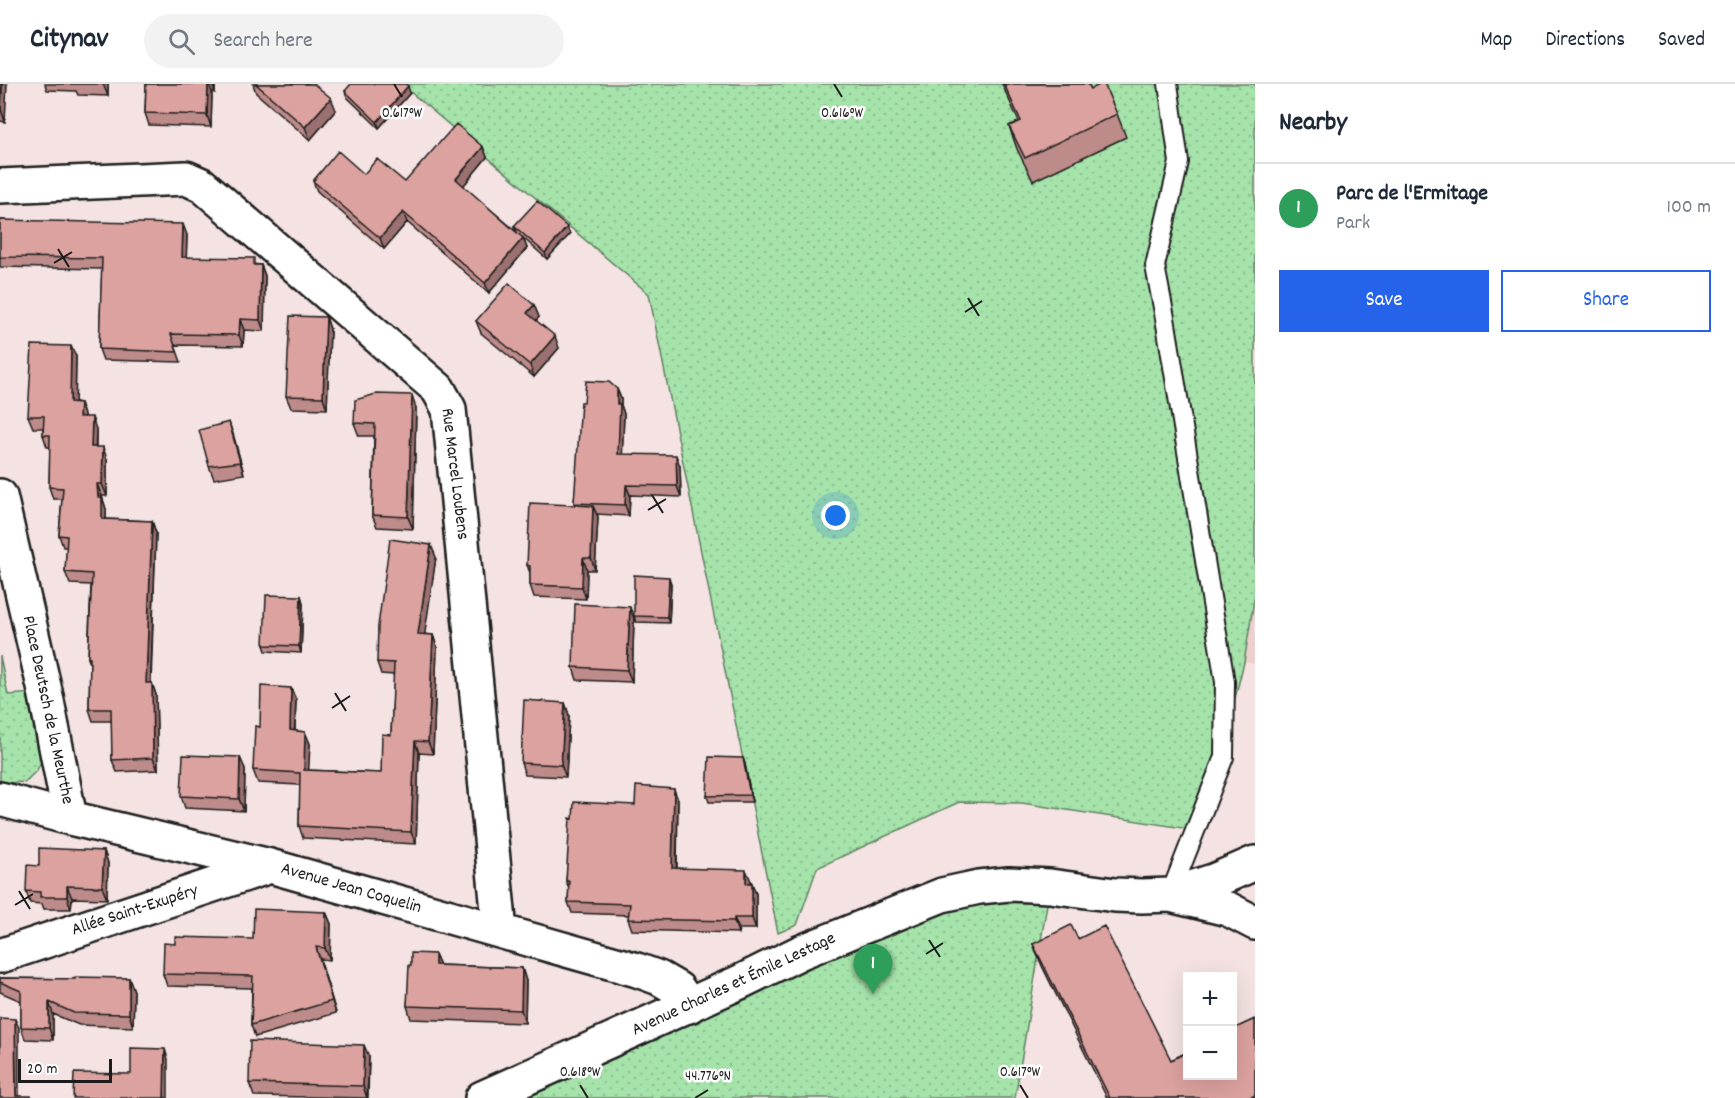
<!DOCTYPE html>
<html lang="en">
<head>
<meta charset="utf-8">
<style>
  :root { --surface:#fff; --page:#f2f2f3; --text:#1f2937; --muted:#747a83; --line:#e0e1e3; --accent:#2563eb }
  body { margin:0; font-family:Dekko,sans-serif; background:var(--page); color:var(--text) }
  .controls { position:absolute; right:18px; bottom:18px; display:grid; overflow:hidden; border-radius:0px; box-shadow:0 6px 24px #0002 }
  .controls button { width:54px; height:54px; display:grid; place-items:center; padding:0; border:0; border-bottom:2px solid var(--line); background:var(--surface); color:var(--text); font:30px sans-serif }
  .scale { position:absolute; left:18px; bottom:15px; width:94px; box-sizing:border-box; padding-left:6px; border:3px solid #1c1c1c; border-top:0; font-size:16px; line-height:21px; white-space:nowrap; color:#1c1c1c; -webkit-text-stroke:4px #fff; paint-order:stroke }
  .you { position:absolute; left:836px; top:432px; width:21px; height:21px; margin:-15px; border:4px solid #fff; border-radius:50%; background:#1a73e8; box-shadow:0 0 0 9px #1a73e833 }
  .badge { display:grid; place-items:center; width:39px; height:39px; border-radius:50%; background:var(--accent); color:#fff; font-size:20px; font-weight:700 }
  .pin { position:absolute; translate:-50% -50px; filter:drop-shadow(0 2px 3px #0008) }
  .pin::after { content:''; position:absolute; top:32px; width:21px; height:18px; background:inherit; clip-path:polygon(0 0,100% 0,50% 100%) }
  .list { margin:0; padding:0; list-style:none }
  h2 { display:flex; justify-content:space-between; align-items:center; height:78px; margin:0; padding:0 24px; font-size:26px }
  h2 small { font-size:20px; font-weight:400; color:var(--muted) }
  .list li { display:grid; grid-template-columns:39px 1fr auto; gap:18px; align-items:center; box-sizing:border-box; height:90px; padding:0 24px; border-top:2px solid var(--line) }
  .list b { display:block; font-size:22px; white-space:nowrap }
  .list p { margin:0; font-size:20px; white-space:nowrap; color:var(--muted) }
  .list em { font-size:20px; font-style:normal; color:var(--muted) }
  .actions { display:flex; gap:12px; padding:18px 24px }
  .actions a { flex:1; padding:14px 0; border:2px solid var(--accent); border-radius:0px; text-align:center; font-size:21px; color:var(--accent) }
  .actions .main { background:var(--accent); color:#fff }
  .icon { flex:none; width:33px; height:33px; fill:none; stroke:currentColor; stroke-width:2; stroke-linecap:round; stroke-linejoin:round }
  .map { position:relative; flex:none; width:1255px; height:1014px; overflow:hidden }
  header { display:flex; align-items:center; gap:36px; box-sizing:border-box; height:84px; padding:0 30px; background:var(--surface); border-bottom:2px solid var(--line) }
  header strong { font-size:28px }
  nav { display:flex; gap:33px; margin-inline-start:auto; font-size:21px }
  .search { width:420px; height:54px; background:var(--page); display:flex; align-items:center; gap:15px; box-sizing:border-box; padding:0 21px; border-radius:33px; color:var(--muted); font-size:22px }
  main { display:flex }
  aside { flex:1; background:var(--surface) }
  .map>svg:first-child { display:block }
</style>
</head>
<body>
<header>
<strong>Citynav</strong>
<div class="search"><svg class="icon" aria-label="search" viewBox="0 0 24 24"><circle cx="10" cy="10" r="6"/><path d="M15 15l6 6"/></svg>Search here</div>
<nav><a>Map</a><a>Directions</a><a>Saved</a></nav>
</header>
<main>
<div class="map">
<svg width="1255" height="1014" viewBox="0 0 1255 1014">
  <defs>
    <pattern id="park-dots" width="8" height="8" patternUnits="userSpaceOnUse" patternTransform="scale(1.5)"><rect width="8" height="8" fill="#a5e3aa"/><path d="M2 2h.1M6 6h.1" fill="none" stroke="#8dc292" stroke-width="1.8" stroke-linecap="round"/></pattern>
  </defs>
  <rect width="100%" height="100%" fill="#f4e3e2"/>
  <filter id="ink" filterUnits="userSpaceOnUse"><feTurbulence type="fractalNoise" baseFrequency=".0167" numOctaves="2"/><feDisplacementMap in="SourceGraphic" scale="12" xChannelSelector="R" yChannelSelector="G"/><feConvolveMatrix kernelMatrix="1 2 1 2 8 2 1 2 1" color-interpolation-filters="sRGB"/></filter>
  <g filter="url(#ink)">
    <!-- built -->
    <path fill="#edd0ce" d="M1255 510V580L1244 578Z"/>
    <!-- park -->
    <path fill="url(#park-dots)" stroke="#608063" stroke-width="1.5" d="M401 0H1255V510L1244 578 1202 747 1022 719 959 718 817 784 797 841 778 849 649 210Z
      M0 572 8 611 35 609 47 666 37 686 25 698 5 699 0 697Z
      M1050 802 1015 1014H482L942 811Z"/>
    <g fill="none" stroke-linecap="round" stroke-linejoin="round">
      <defs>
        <path id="lane" d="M1168 0 1179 78 1155 182 1165 234 1225 598 1224 673 1170 811"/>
        <path id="street" d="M0 102 186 94 202 101 438 305 449 325 500 847
          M0 412 45 607 70 734
          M0 715 70 734 270 782 637 886 659 894 678 905 689 922
          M0 872 270 782"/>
        <path id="secondary" d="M1170 811 1228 825 1255 839
          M482 1014 740 898 801 868 942 811 979 803 1009 800 1050 802 1115 811 1142 812 1170 811 1216 796 1255 779"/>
      </defs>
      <!-- lane casing -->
      <use href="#lane" stroke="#1c1c1c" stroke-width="22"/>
      <!-- street casing -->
      <use href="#street" stroke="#1c1c1c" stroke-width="38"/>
      <!-- secondary casing -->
      <use href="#secondary" stroke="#1c1c1c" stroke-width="38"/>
      <!-- lane -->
      <use href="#lane" stroke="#fff" stroke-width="18"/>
      <!-- street -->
      <use href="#street" stroke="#fff" stroke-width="33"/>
      <!-- secondary -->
      <use href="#secondary" stroke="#fff" stroke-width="33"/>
    </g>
    <!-- wall -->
    <path fill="#bd8b89" stroke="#1c1c1c" stroke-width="1.5" d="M0 0 5 38 0 37Z
      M45 0H108V12L78 11 76 7 47 6Z
      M146 0H215V9L212 8 211 43 149 41 145 29Z
      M253 0H314L336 26 310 56 256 9Z
      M1002 0H1088L1091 5 1117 30 1126 53 1033 97 1017 65 1009 42 1019 38Z
      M345 7 410 9 379 44 347 13Z
      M483 63 487 73 463 102 517 148 514 142 570 150 547 175 523 154 527 164 489 209 407 138 384 165 317 107 313 97 364 90 405 98Z
      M0 136 187 151 186 173 261 181 265 192 264 247 244 246 243 262 175 261 181 278 103 276 99 265 102 185 0 183Z
      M534 221 539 233 536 236 559 264 534 293 481 249 476 237Z
      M326 233 330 245 327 325 291 324 286 312Z
      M76 273 75 318 80 319 84 331V333L96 345V363L107 375V412H102L106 425V435L152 437 156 449 151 599H152L156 611 158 686 117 688 112 676V637H93L89 625 90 580 88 574 91 501 70 500 65 488 67 463H63L59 451 62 415H53L49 403 50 363H47L43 351V344H33L28 332Z
      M617 305 621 315V321L624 330 622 370 680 382 681 413 630 411 629 432 597 430 598 433 595 486H587L586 515 534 513 530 501V489L527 481 575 421 574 419 584 318Z
      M416 324 413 445 377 443 372 431 374 352H359L354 339Z
      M233 350 244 390 214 395 209 382Z
      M436 473 424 550 433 551 437 563 433 670 419 669 416 760 303 754 299 742 300 701 258 699 253 686 260 643 296 616 295 647 305 648 310 660 308 686 381 689 391 651 394 591 381 590 377 578Z
      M671 500 669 539 636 538 634 532Z
      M301 512 303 519 301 569 266 567 264 561Z
      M634 535 632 598 577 596 573 583Z
      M565 619 569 631 566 693 525 691 521 679Z
      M743 674 745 680 752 718H709L707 712Z
      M245 685 244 727 185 724 181 712Z
      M678 716 677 784 751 797 756 810V845H739L738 849 632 846 628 835 629 831 572 829 568 818 569 805 566 797 573 735 635 721Z
      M104 767 108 779 107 815 72 814 71 825H44L42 820 30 819 26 807 39 782Z
      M326 828 331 840 330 876 320 875 336 929 255 953 251 941 252 904 167 902 163 890Z
      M1078 855 1171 976 1255 935V1014H1107L1042 882 1033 860Z
      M435 870 440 881 522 884 526 897 525 939 411 935 407 922 411 881Z
      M0 894 75 895 129 894 134 907 133 943 79 941 53 930V956L25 955 21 943V917L0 908Z
      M369 973 368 1014 254 1012 249 999Z"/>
    <!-- shaded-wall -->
    <path fill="#9a716f" stroke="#1c1c1c" stroke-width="1.5" d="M2 0H7L5 38 1 25Z
      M103 0H108V12Z
      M208 0H209L212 8 211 43 207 31Z
      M212 0H215V9Z
      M408 2 410 9 379 44 377 38Z
      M331 14 336 26 310 56 305 43Z
      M483 63 487 73 460 106 456 95Z
      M403 128 407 138 384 165 380 154Z
      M183 140 187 151 186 183 182 173Z
      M567 143 570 150 547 175 545 169Z
      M523 154 527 164 489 209 485 199Z
      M261 181 265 192 264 247 260 236Z
      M534 221 539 233 532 241 527 229Z
      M326 233 330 245 327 325 323 313Z
      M240 235 244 246 243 262 239 251Z
      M555 252 559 264 534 293 530 281Z
      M71 262 76 273 75 330 70 318Z
      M617 305 621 315V321L624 330 622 380 618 370Z
      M412 311 416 324 413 445 408 433Z
      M80 319 84 331 83 345 79 333Z
      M92 333 96 345 95 375 91 363Z
      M229 338 233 350 244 390 240 378Z
      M103 363 107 375V412L102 400Z
      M676 371 680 382 681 413 677 402Z
      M97 400 102 412V419V413L106 425V447L102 435 98 413Z
      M626 401 630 411 629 432 625 421Z
      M593 422 598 433 595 486 591 474Z
      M152 437 156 449 150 611 146 599Z
      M431 461 436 473 423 562 418 550Z
      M583 474 587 486 586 515 582 503Z
      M669 493 671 500 669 539 667 533Z
      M301 512 303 519 301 569 299 562Z
      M630 523 634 535 632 598 627 586Z
      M433 551 437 563 433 670 428 658Z
      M152 599 156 611 158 686 153 674Z
      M291 604 296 616 294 658 290 646Z
      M565 619 569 631 566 693 561 681Z
      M305 648 310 660 308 698 304 686Z
      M415 657 419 669 416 760 411 748Z
      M240 673 245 685 244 727 239 715Z
      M743 674 745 680 752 718 750 711Z
      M674 705 678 716 676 795 672 784Z
      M104 767 108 779 107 815 102 803Z
      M746 786 751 797 750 810 746 799Z
      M752 799 756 810V845L752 834Z
      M67 802 72 814 71 825 67 813Z
      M326 828 331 840 330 876 325 864Z
      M734 834 739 845 738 849 734 837Z
      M316 863 320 875 336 929 332 917Z
      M435 870 440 882 435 881Z
      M522 884 526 897 525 939 521 926Z
      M129 894 134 907 133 943 129 930Z
      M49 918 53 930V956L49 944Z
      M15 935 19 944V1014L16 1012Z
      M364 961 369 973 367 1014 363 1002Z
      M165 965 168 975V1014H164Z"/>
    <!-- building -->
    <path fill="#dca29f" stroke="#1c1c1c" stroke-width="1.5" d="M0 0H2L1 25H0Z
      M146 0H208L207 31 145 29Z
      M256 0H314L331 14 305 43Z
      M351 0H405L408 2 377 38 345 7Z
      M1004 0H1088L1091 5 1101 0H1104L1117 30 1025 74 1009 42 1021 37Z
      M456 40 483 63 456 95 523 154 485 199 403 128 380 154 313 97 338 67 364 90 377 75 405 98Z
      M537 117 567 143 545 169 514 142Z
      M0 136 183 140 182 173 254 174V181H261L260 236 240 235 239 251 171 250 177 268 99 265 102 174 0 173Z
      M509 199 534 221 527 229 555 252 530 281 476 237Z
      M290 232 326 233 323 313 286 312Z
      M32 261 71 262 70 318 80 319 79 333H92L91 363H103L102 400H97L98 413H102V435L152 437 146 599H152L153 674 112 676 111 625H89L90 574H88L92 490 65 488 67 452 59 451 63 404 49 403 50 351H43L44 332H28Z
      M586 297 609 298 617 305V320H620L618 370 676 371 677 402 626 401 625 421 574 419 581 318H584Z
      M376 310 412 311 408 433 372 431 375 340 354 339 355 316Z
      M229 338 240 378 209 382 199 346Z
      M530 419 593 422 591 474H583L582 503 530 501V482L527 481Z
      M390 455 431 461 418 550 433 551 428 658 415 657 411 748 299 742 300 689 253 686 255 642 260 643 261 602 291 604 290 646 305 648 304 686 381 689 382 650 391 651 394 579 377 578 378 542Z
      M634 491 669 493 667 533 634 532Z
      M266 511 301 512 299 562 264 561Z
      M575 520 630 523 627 586 573 583Z
      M524 616 565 619 561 681 521 679Z
      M183 671 240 673 239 715 181 712Z
      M709 673 743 674 750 711 707 712Z
      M636 702 674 705 672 784 746 786V799H752V834H734V837L628 835 630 820 568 818 569 797H566L570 734 573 735 574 718 635 721Z
      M39 764 104 767 102 803 67 802V813H40V808L26 807 27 781 39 782Z
      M254 825 326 828 325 864 316 863 332 917 251 941 253 892 163 890 164 859 175 860V853L253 855Z
      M1071 841 1078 855 1104 842 1171 976 1188 968V992H1233V945L1255 935V1011L1250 1014H1110L1033 860Z
      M411 869 435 870V881L522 884 521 926 407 922 409 881H411Z
      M75 893 129 894V930L74 929 49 918V944L21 943V907L0 898V894L75 895Z
      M0 934 15 935 16 1012H31V1014H0Z
      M250 957 364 961 363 1002 249 999Z
      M131 964 165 965 164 1014H73L74 989 131 990Z"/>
  </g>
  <!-- ticks -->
  <path fill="none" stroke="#1c1c1c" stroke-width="2" d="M394 0 402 13M834 0 842 13M58 165 69 183M54 179 72 168M968 214 979 232M965 228 982 217M652 411 663 429M648 426 666 415M335 609 346 627M332 624 350 612M19 807 30 825M15 821 33 810M929 856 940 873M926 870 943 859M580 1001 588 1014M1020 1001 1028 1014M695 1014 708 1006"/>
  <g text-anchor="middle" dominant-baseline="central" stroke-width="5" stroke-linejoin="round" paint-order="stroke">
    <!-- street labels -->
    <g font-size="18" fill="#1c1c1c" stroke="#fff">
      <text transform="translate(454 390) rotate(83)">Rue Marcel Loubens</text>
      <text transform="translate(47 626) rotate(78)">Place Deutsch de la Meurthe</text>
      <text transform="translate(351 805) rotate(16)">Avenue Jean Coquelin</text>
      <text transform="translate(135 827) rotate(-18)">Allée Saint-Exupéry</text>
      <text transform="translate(734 901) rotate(-25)">Avenue Charles et Émile Lestage</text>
    </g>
  </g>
  <g font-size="15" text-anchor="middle" fill="#1c1c1c" stroke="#fff" stroke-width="5" stroke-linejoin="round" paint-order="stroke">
    <text x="842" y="33">0.616°W</text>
    <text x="402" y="33">0.617°W</text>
    <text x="580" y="992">0.618°W</text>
    <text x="1020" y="992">0.617°W</text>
    <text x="708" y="996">44.776°N</text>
  </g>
</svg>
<div class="controls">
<button>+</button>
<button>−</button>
</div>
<div class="scale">20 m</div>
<div class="you"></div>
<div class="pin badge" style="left:873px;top:910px;background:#2e9e5b">1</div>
</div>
<aside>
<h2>Nearby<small></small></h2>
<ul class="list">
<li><span class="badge" style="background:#2e9e5b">1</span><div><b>Parc de l'Ermitage</b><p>Park</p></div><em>100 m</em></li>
</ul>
<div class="actions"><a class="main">Save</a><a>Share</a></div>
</aside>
</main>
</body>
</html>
